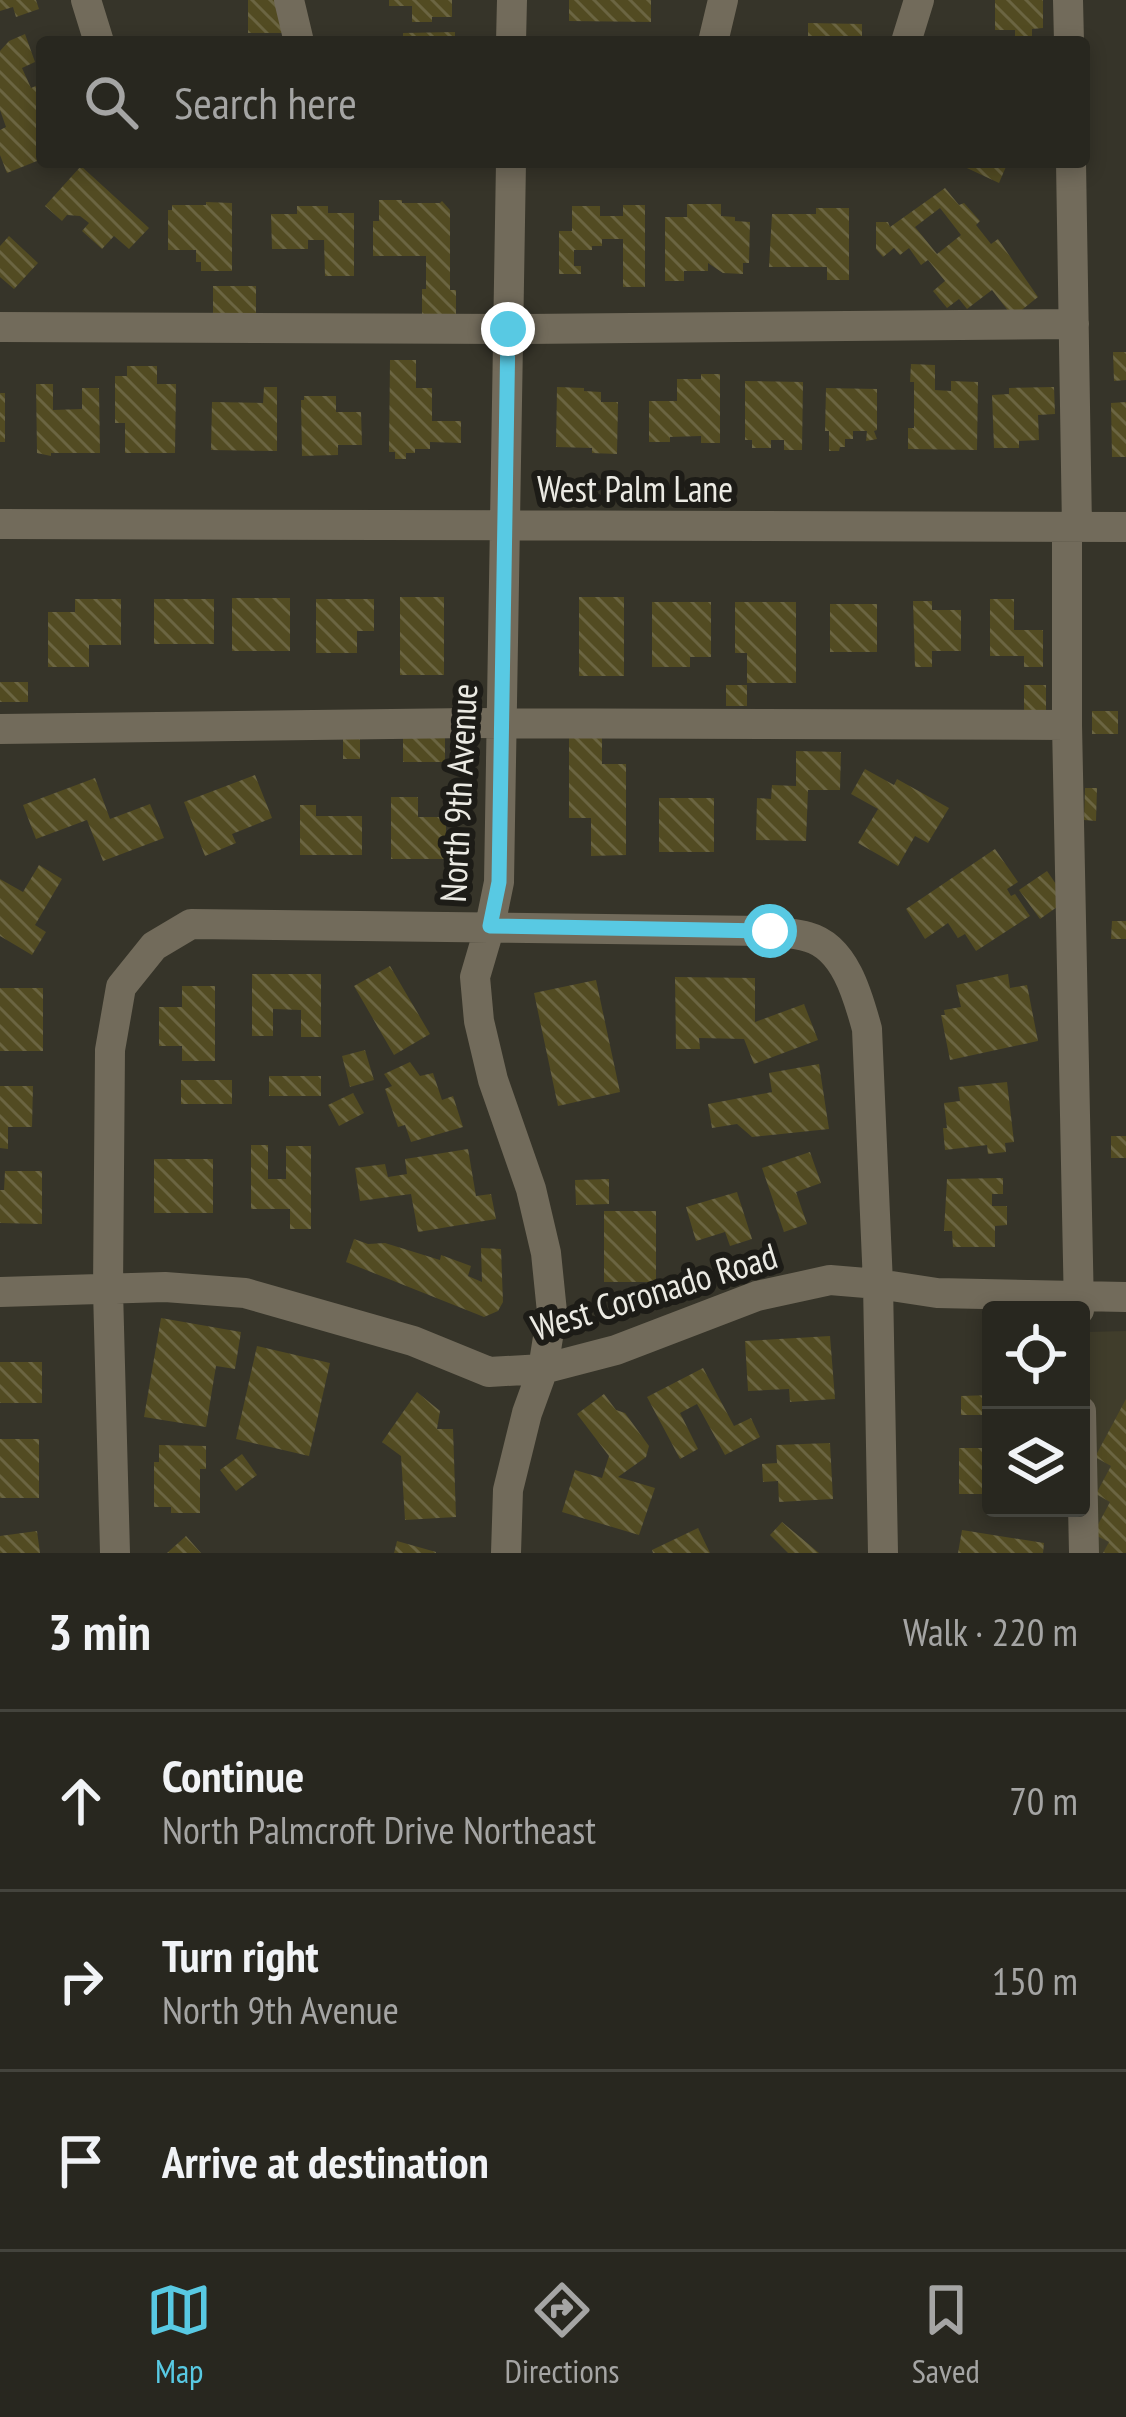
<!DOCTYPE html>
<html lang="en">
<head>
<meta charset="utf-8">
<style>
  :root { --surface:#28271f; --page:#302f28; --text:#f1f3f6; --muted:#a5a5a4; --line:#44443d; --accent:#58c9e3 }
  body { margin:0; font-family:"PT Sans Narrow",sans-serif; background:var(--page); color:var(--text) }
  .controls { position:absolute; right:36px; bottom:36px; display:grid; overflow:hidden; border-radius:12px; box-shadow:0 6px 18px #0003 }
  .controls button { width:108px; height:108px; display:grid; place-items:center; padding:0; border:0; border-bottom:3px solid var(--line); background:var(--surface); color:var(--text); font:60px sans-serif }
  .stop { position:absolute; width:36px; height:36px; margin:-27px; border:9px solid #58c9e3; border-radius:50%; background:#fff }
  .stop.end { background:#58c9e3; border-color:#fff; box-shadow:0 3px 12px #0008 }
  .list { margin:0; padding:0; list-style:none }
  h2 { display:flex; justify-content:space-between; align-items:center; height:156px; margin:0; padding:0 48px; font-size:51px }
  h2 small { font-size:39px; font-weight:400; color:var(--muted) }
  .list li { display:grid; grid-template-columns:78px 1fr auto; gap:36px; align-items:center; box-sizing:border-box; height:180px; padding:0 48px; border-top:3px solid var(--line) }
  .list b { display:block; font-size:45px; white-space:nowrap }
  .list p { margin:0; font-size:39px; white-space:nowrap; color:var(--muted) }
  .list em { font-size:39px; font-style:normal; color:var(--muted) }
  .icon { flex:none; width:66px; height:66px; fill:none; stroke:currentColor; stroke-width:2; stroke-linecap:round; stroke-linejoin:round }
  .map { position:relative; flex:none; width:1126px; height:1553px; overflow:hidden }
  .search { position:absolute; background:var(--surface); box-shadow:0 6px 18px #0003; left:36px; right:36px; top:36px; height:132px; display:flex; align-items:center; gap:30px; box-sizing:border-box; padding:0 42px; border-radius:12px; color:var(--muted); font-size:45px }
  .sheet { height:696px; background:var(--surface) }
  nav { display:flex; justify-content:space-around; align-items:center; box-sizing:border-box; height:168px; border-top:3px solid var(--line); background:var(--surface); font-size:33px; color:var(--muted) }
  nav a { display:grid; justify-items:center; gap:6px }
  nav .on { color:var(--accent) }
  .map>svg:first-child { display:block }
</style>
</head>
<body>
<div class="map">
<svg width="1126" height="1553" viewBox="0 0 1126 1553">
  <defs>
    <pattern id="building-back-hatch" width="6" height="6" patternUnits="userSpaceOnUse" patternTransform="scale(3)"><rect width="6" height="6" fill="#524b22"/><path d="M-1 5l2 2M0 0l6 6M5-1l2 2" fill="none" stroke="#6b6542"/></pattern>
  </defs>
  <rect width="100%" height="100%" fill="#363429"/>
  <!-- built -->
  <path fill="#403d2b" d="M1126 1331V1553H1092L1087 1332Z"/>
  <!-- building -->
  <path fill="url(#building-back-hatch)" fill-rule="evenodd" d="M0 0H36L39 9 16 17 13 7 0 11Z
    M248 0H277L283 33H248Z
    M389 0H452V17H432V22H412V6H389Z
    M569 0H651V22L569 21Z
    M995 0H1043V28L1032 29V36L1015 37V30H995Z
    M808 23 862 24V42H759V37H808Z
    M455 32V42H403V33Z
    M25 34 35 62 22 68 31 88 38 85 42 97V159L7 173 0 155V130L6 127 0 110V51L9 41Z
    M954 162H1008L999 183Z
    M81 166 149 228 129 249 114 236 102 249 82 231 89 223 80 216 67 215 62 221 45 206Z
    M945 188 959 205 964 203 980 221 976 225 991 244 998 239 1038 297 1013 317 992 290 967 309 959 299 947 308 933 291 945 281 928 260 921 265 909 248 900 255 894 248 883 257 876 249V222H888L890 227ZM940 208 961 235 937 254 915 227Z
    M379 200H402V203H440L442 201 450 210V290H456V318H422V289H426V256H373V221H379Z
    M206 202 232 203V271H201V262H196V250H168V210H172V205H206Z
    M687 204H721V216L735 217V221L750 222 749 263H743V274L723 273 708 263V271H684V281H665V217H687Z
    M623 205H645V287H623V239H602V246H592V250H574V266H581V274H559V231H572V206H600V216H623Z
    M297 206H328V213H354V276H325L324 240H308V249H272L271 214H297Z
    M816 208H849V280H827V267H769L772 214H816Z
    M9 236 38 263 14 289 0 277V246Z
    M213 286H256V317H213Z
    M1113 352H1126V380L1114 381Z
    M390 360H416V388H432V421H461V443L430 442V449H415V453H406V459H395V452H389Z
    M911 364 935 365V390L951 391V381L978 382 977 450 908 449V428H914V382H910Z
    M127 366H157V384H176L175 453H125V423H115V376H127Z
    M701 374H720V443H701V436L670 437V442H649V401H677V379H701Z
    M745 381 803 382 802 450H784V440H771V448H752V440H745Z
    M36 384H53V410L82 409V388H99L100 453H51V456L37 453Z
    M264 387H277V451L211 450 212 402 263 403Z
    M557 387 584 388V391L601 392V402H618L617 454 592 453V448L556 447Z
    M1054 387 1055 414 1038 415 1039 440 1019 441V448H994L992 395 1009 394V388Z
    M826 388 877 389V430L874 431 877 439 866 441 867 431H853V439H845V447H840L839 451H829V431H825Z
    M0 393H5V442H0Z
    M304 396H336V412H361L362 445H338V455L302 456 301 400H304Z
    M1126 402V457H1112L1111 403Z
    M400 597H444V675H400Z
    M579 597H624V676H579Z
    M232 598H290V651H232Z
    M75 599H121V645H89V667H48V612H75Z
    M154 599H214V644H154Z
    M316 599H374V631H357V653H316Z
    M990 599H1014V630H1043V667H1024V656H990Z
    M913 601H932V610H961V651H932V667H915Z
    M652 602H711V657H690V667H652Z
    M735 602H796V683H747V653H735Z
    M830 604H877V652H830Z
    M0 682H28V702H0Z
    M726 685H747V706H726Z
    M1024 685H1046V714H1024Z
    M1092 711H1118V734H1092Z
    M403 732H445V762H403Z
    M569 733H602V764H626V855L591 856V818H569Z
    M343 738H360V759H343Z
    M796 751 841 752 840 790H808L806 841 756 840 757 798 771 799 772 785 796 786Z
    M865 769 894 785 897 779 949 808 928 843 915 836 898 866 858 843 878 809 851 794Z
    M255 775 272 818 232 834 236 843 205 856 184 802Z
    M95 778 110 819 150 804 164 838 103 861 87 820 36 839 23 805Z
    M1085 788H1097L1096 821 1084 820Z
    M391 797H418V817H446V859H391Z
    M659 798H714V852H659Z
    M300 805H316V816H362V855H300Z
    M995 849 1018 882 1007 889 1011 896 1015 894 1030 916 976 951 965 934 958 938 948 923 925 939 906 909Z
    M39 865 62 879 35 925 46 932 32 955 0 936V879L23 892Z
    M1047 871 1067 900 1040 919 1019 890Z
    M1112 921H1126V939H1111Z
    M390 966 430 1034 394 1055 354 986Z
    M252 974H321V1037H301V1010L273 1009V1036H252Z
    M1008 974 1010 988 1027 985 1038 1041 950 1060 941 1015H945L944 1010 961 1007 956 985Z
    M675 977 755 978V1022L804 1004 818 1040 754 1064 744 1039 699 1038 700 1049H676Z
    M596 980 620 1092 558 1106 534 993Z
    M182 986H215V1061H182V1046H159V1007H182Z
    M0 988H43V1051H0Z
    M365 1050 374 1080 350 1087 342 1056Z
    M410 1062 420 1076 433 1073 442 1100 453 1096 463 1127 411 1142 405 1125 398 1127 385 1089 392 1086 384 1074Z
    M819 1064 829 1129 752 1137 737 1124 712 1128 708 1104 772 1092 769 1073Z
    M269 1076H321V1096H269Z
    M181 1080H232V1104H181Z
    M1007 1082 1014 1142 1005 1143 1006 1152 988 1154 987 1145 945 1150 943 1128H947L944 1103 960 1101 958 1087Z
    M0 1086H33L32 1127H8V1149L0 1148Z
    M353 1093 364 1113 339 1126 328 1105Z
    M1111 1136H1126V1158H1111Z
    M251 1145H268V1179H286V1146H311V1229H290V1209H251Z
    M468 1149 476 1196 491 1194 496 1219 418 1232 411 1194 360 1201 355 1168 385 1164 388 1177 407 1174 405 1159Z
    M810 1152 821 1183 796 1192 807 1224 784 1232 762 1168Z
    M154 1159H213V1213H154Z
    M5 1171H42V1224L0 1223V1190H4Z
    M1003 1178V1194H992V1206H1007V1225L995 1226V1247H953L952 1231H944L947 1179Z
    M609 1179V1204L576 1205 575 1180Z
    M737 1192 752 1239 730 1246 725 1232 696 1241 686 1207Z
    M604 1211H656V1282H604Z
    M354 1239 368 1244 385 1243 440 1260 441 1255 471 1266 468 1276 482 1282 481 1248 501 1249 503 1302 498 1311 484 1317 346 1262Z
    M161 1318 241 1332 235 1369 216 1366 206 1427 144 1417Z
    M830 1336 835 1399 790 1402 789 1389 748 1391 745 1341Z
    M257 1346 330 1363 309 1456 236 1439Z
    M0 1362H42V1403H0Z
    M703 1368 734 1426 751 1418 760 1437 725 1455 697 1404 680 1413 698 1449 680 1459 647 1397Z
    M417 1392 440 1411 437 1429H453L456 1517 405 1520 401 1456 382 1442Z
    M604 1394 616 1410 625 1413 649 1446 646 1457 618 1477 655 1488 639 1535 562 1512 575 1470 602 1478 609 1456 577 1414Z
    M991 1395V1415H961V1396Z
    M1126 1399V1553H1103L1109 1542 1093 1534 1110 1502 1096 1494 1111 1466 1095 1457Z
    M0 1439H39V1498H0Z
    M830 1443 833 1499 779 1502 778 1481 763 1482 762 1464 777 1463 776 1445Z
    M159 1445 206 1446V1469H200V1513H171V1507H154V1462H159Z
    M959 1448H991V1494H959Z
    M242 1454 257 1475 236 1491 220 1470Z
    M782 1522 819 1553H788L770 1535Z
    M698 1528 710 1553H653L652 1550Z
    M962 1530 1044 1543 1043 1553H958Z
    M37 1531 40 1553H0V1536Z
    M186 1536 201 1553H167Z
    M397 1541 436 1552V1553H394Z"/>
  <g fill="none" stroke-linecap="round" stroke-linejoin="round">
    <!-- minor -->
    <path stroke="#726b5b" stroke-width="30" d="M86 0 99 42
      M289 0 299 42
      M1068 0 1069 42
      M511 42 512 0
      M713 42 723 0
      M906 42 919 0
      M1071 162 1077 528
      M0 327 525 329 1074 324
      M0 524 1126 527
      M1067 528V725L1079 1310
      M0 729 470 723 1067 725
      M0 1292 165 1287 245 1293 413 1341 489 1372 543 1369 616 1350 757 1296 830 1280 878 1284 937 1293 1126 1297
      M1081 1411 1084 1553
      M115 1553 108 1290 110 1050 121 987 154 946 191 924 770 931C782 933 796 933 808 937 845 947 858 996 867 1029L878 1284 883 1553
      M506 1553 508 1490 527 1413 543 1369 552 1312 546 1253 531 1189 493 1080 479 1021 475 977 490 926 499 882 511 162"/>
  </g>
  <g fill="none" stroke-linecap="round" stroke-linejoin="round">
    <!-- route -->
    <path stroke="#58c9e3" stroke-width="15" d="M508 329 499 882 490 926 770 931"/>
  </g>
  <g text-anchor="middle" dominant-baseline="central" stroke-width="12" stroke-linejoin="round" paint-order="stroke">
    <!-- street labels -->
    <g font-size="36" fill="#ebeae3" stroke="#1d1c17">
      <text x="635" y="488">West Palm Lane</text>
      <text transform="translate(458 793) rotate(-87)">North 9th Avenue</text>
      <text transform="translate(654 1291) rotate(-17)">West Coronado Road</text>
    </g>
  </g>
</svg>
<div class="controls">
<button><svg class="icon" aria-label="locate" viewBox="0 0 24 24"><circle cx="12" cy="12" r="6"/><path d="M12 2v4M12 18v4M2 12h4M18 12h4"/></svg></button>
<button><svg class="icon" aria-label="layers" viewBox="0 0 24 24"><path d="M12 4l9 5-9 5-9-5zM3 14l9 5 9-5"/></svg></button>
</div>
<div class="stop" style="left:770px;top:931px"></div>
<div class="stop end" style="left:508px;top:329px"></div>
<div class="search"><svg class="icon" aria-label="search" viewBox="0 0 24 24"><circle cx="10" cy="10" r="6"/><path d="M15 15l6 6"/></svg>Search here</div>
</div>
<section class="sheet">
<h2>3 min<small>Walk · 220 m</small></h2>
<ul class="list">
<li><svg class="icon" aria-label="ahead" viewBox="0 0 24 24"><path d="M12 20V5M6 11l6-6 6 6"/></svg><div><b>Continue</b><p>North Palmcroft Drive Northeast</p></div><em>70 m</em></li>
<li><svg class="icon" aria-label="right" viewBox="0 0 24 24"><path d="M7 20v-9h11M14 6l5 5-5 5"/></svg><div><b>Turn right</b><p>North 9th Avenue</p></div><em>150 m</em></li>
<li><svg class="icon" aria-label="arrive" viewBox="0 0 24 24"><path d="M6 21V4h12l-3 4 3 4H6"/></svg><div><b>Arrive at destination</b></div></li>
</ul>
</section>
<nav>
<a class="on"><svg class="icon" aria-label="map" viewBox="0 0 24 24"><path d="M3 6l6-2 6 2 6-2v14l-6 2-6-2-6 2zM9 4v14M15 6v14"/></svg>Map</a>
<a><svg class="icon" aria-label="directions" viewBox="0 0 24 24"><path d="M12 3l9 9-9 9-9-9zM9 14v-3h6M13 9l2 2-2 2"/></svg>Directions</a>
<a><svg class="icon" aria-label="saved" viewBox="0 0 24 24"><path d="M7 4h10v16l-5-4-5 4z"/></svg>Saved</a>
</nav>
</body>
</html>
